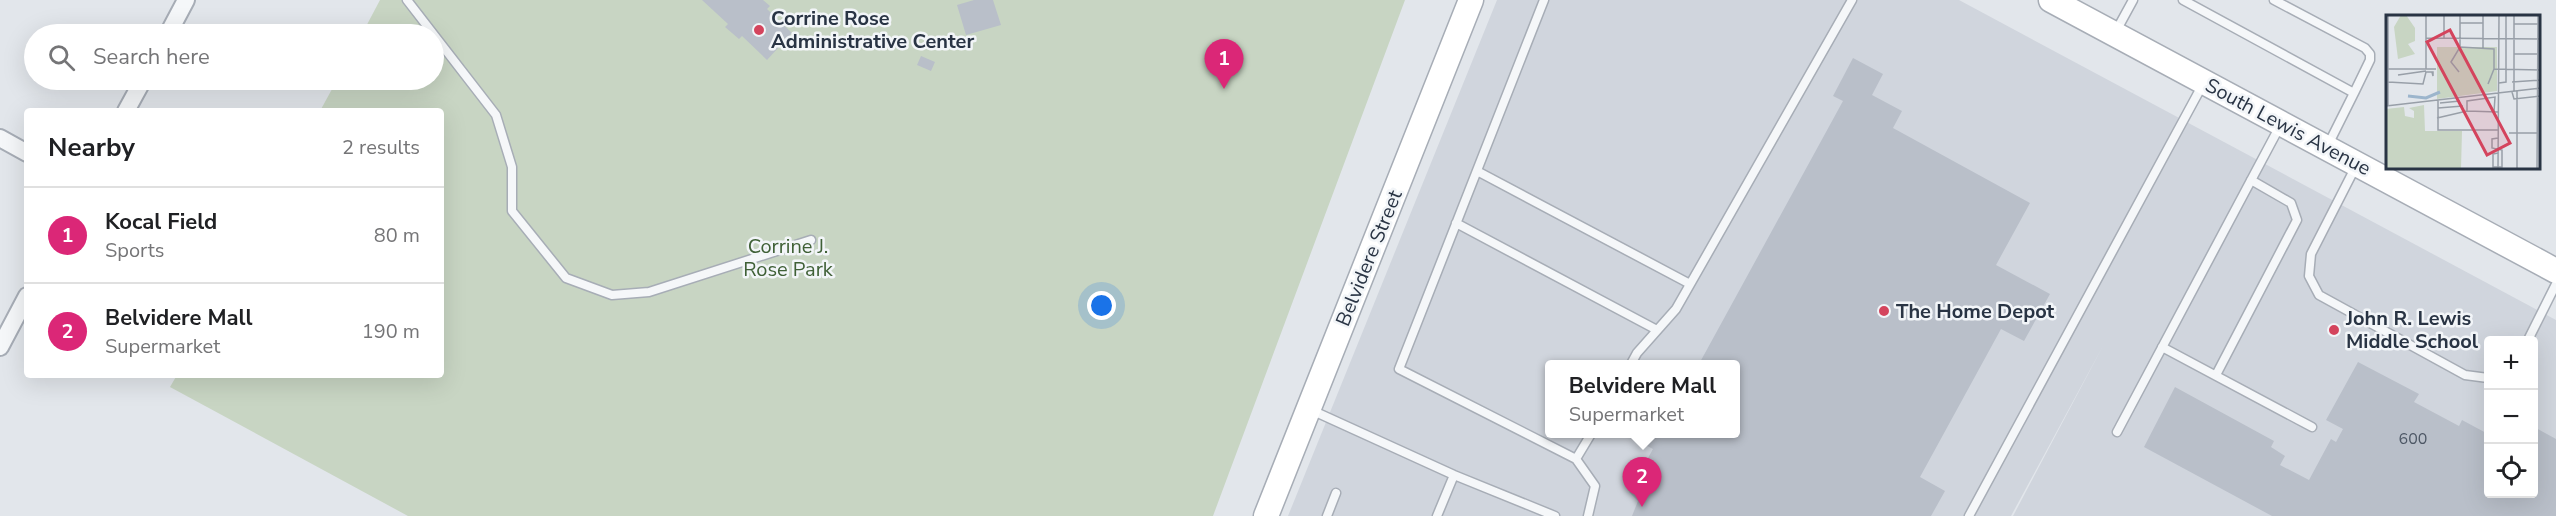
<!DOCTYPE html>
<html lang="en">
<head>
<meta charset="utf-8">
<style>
  :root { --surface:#fff; --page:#f2f2f2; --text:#202124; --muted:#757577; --line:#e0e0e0; --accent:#db2777 }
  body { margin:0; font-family:"Nunito Sans",sans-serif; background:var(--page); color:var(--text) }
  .controls { position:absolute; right:18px; bottom:18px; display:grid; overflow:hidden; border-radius:6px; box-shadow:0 6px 24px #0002 }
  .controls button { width:54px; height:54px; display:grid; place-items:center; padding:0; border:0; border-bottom:2px solid var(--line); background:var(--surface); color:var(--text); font:30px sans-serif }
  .you { position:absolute; left:1102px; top:306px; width:21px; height:21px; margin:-15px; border:4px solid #fff; border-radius:50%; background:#1a73e8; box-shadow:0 0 0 9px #1a73e833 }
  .badge { display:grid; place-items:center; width:39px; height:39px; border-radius:50%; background:var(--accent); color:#fff; font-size:20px; font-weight:700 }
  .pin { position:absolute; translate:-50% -50px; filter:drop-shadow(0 2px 3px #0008) }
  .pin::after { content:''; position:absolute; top:32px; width:21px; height:18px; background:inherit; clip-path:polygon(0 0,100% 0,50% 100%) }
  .popup { position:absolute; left:1545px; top:360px; width:195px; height:78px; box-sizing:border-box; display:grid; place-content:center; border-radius:6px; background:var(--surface); filter:drop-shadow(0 2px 4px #0005); font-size:20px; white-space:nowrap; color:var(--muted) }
  .popup b { font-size:22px; color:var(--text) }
  .popup::after { content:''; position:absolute; left:50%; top:100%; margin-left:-12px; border:12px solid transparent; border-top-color:var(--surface) }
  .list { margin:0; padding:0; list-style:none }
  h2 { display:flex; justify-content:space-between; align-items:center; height:78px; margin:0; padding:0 24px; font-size:26px }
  h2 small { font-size:20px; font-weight:400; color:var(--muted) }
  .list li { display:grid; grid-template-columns:39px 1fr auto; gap:18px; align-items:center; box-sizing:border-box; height:96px; padding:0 24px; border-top:2px solid var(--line) }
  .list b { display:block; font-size:22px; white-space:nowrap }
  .list p { margin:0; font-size:20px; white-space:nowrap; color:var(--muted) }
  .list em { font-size:20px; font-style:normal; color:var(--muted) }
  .icon { flex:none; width:33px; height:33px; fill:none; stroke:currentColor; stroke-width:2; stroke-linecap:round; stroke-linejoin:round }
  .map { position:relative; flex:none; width:2556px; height:516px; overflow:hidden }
  .search { position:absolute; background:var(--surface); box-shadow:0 6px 24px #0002; left:24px; top:24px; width:420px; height:66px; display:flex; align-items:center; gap:15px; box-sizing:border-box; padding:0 21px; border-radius:33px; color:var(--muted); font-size:22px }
  .panel { position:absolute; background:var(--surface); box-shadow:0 6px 24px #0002; left:24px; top:108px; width:420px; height:270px; border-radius:6px }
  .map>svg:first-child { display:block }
</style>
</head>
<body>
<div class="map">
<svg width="2556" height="516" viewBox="0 0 2556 516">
  <rect width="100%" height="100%" fill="#e2e6eb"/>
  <!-- built -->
  <path fill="#d0d5dd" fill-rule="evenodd" d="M1497 0H1959L2556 320V516H2013L2104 344 2011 516H1288ZM2488 340H2534V494H2488ZM1549 364H1735V434H1549Z"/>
  <!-- green -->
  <path fill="#c8d5c3" d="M380 0H1405L1213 516H408L170 387 177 375H441V111H320L337 80H434V34H362Z"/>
  <!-- building -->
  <path fill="#b9bfc9" d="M702 0H763L770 6 767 9 792 33 767 60 742 36 739 39 725 27 728 24Z
    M974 0H993L1001 25 966 35 957 5Z
    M921 56 935 62 931 71 917 65Z
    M1853 58 1883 74 1872 95 1902 111 1893 128 2030 203 1996 265 2050 294 2024 341 2001 329 1920 477 1945 491 1931 516H1632L1638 501 1629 492 1653 449 1624 434H1735V364H1699L1843 101 1833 96Z
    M2358 362 2419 394 2414 402 2459 426 2462 420 2488 434V494H2534V427L2556 439V516H2272L2144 447 2175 387 2274 441 2271 447 2285 456 2280 465 2309 480 2331 439 2336 442 2343 429 2326 420Z"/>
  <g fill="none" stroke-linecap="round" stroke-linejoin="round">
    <defs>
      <path id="service" d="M407 0 496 115 512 167V211L566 278 612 295 649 292 811 240
        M1544 0 1399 369 1576 459
        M2183 0 2354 93 2327 147
        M2274 0 2365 48 2370 54V60L2354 93
        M2115 33 2133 0
        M2356 166 2311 254 2309 276 2319 295 2465 375 2488 378
        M1477 171 1690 284
        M1456 223 1657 330
        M2528 340 2556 284
        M2162 347 2312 427
        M1631 364 1637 353 1676 309 1852 0
        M2216 375 2297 220 2291 203 2251 180
        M1309 409 1454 475 1555 516
        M2117 432 2281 124
        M1327 516 1336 493
        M1437 516 1454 475
        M1588 516 1595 486 1576 459 1591 434
        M1969 516 2203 84"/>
      <path id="minor" d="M168 34 186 0
        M126 111 143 80
        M0 138 27 153
        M0 347 27 296"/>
      <path id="secondary" d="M2051 0 2556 271
        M1266 516 1471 0"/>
    </defs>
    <!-- service casing -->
    <use href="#service" stroke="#a7adb6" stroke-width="11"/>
    <!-- minor casing -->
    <use href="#minor" stroke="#a7adb6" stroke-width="20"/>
    <!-- secondary casing -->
    <use href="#secondary" stroke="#a7adb6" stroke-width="27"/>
    <!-- service -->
    <use href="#service" stroke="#f5f7f9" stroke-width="8"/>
    <!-- minor -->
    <use href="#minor" stroke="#f5f7f9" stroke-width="16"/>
    <!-- secondary -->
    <use href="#secondary" stroke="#fff" stroke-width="24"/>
  </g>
  <!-- markers -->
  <g fill="#d4445d" stroke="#f2f5f8" stroke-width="2">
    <circle cx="759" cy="30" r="6"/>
    <circle cx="1884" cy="311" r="6"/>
    <circle cx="2334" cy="330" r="6"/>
  </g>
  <g text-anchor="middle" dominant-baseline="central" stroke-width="5" stroke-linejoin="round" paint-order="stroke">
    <!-- number labels -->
    <g font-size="16" fill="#4d5765">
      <text x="2413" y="439">600</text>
    </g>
    <!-- poi labels -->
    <g font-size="20" font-weight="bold" fill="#293444" stroke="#f2f5f8" text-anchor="start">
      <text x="771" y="18">Corrine Rose<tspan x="771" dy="23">Administrative Center</tspan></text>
      <text x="1896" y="311">The Home Depot</text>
      <text x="2346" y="318">John R. Lewis<tspan x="2346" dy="23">Middle School</tspan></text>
    </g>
    <!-- street labels -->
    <g font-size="20" fill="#293444" stroke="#f2f5f8">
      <text transform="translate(2288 127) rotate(28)">South Lewis Avenue</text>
      <text transform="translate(1369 258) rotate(-68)">Belvidere Street</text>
    </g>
    <!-- park labels -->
    <g font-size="20" fill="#3f6036" stroke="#f2f5f8">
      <text x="788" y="246">Corrine J.<tspan x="788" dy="23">Rose Park</tspan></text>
    </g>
  </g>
  <!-- overview -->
  <g transform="translate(2386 15)">
    <rect width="154" height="154" fill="#e2e6eb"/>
    <path d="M15 0H20L29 13V26L22 29 29 39 12 44 8 12ZM51 32H111V76L51 84ZM38 90 39 116H76L75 154H0V94L18 92 19 101 28 103V96L23 93Z" fill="#c8d5c3"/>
    <path fill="none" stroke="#9cb5cc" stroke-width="3" d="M22 81 40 83 54 77"/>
    <path fill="none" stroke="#989fa8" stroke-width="1.5" d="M74 8H97M128 9H152M40 23 155 24M58 23V0M74 31V0M97 33V0M128 39H151M2 54H50M40 54V0M73 57 65 47 74 32 108 34V54M12 60 40 56M105 62 102 69 108 54 155 55M2 67 37 69 40 57H47V61L46 57M126 67 155 65M113 68 120 67V0M126 77 128 84 155 81M128 77V0M52 85V115H112M54 88 74 86M0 91 155 73M2 91V0M52 93 77 91M81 96V86L109 82 108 97M51 103 81 96 112 97M123 118H151M112 138 107 139V152H116V135L106 133V124L112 123M112 154 113 0M131 154V76M151 154 152 0"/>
    <path fill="#d4445d" fill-opacity="0.15" stroke="#d4445d" stroke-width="3" d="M64 15 124 128 101 140 41 27Z"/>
    <rect width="154" height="154" fill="none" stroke="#293444" stroke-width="3"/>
  </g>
</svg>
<div class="controls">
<button>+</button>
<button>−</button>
<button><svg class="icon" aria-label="locate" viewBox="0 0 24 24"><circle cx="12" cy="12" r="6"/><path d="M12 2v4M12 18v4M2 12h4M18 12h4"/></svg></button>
</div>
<div class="you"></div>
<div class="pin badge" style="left:1224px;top:89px">1</div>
<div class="pin badge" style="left:1642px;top:507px">2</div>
<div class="popup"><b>Belvidere Mall</b>Supermarket</div>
<div class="search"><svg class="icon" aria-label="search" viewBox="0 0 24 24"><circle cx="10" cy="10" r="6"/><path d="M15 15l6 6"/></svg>Search here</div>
<section class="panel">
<h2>Nearby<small>2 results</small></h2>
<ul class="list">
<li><span class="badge">1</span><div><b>Kocal Field</b><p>Sports</p></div><em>80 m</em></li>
<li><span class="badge">2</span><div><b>Belvidere Mall</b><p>Supermarket</p></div><em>190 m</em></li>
</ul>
</section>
</div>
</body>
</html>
